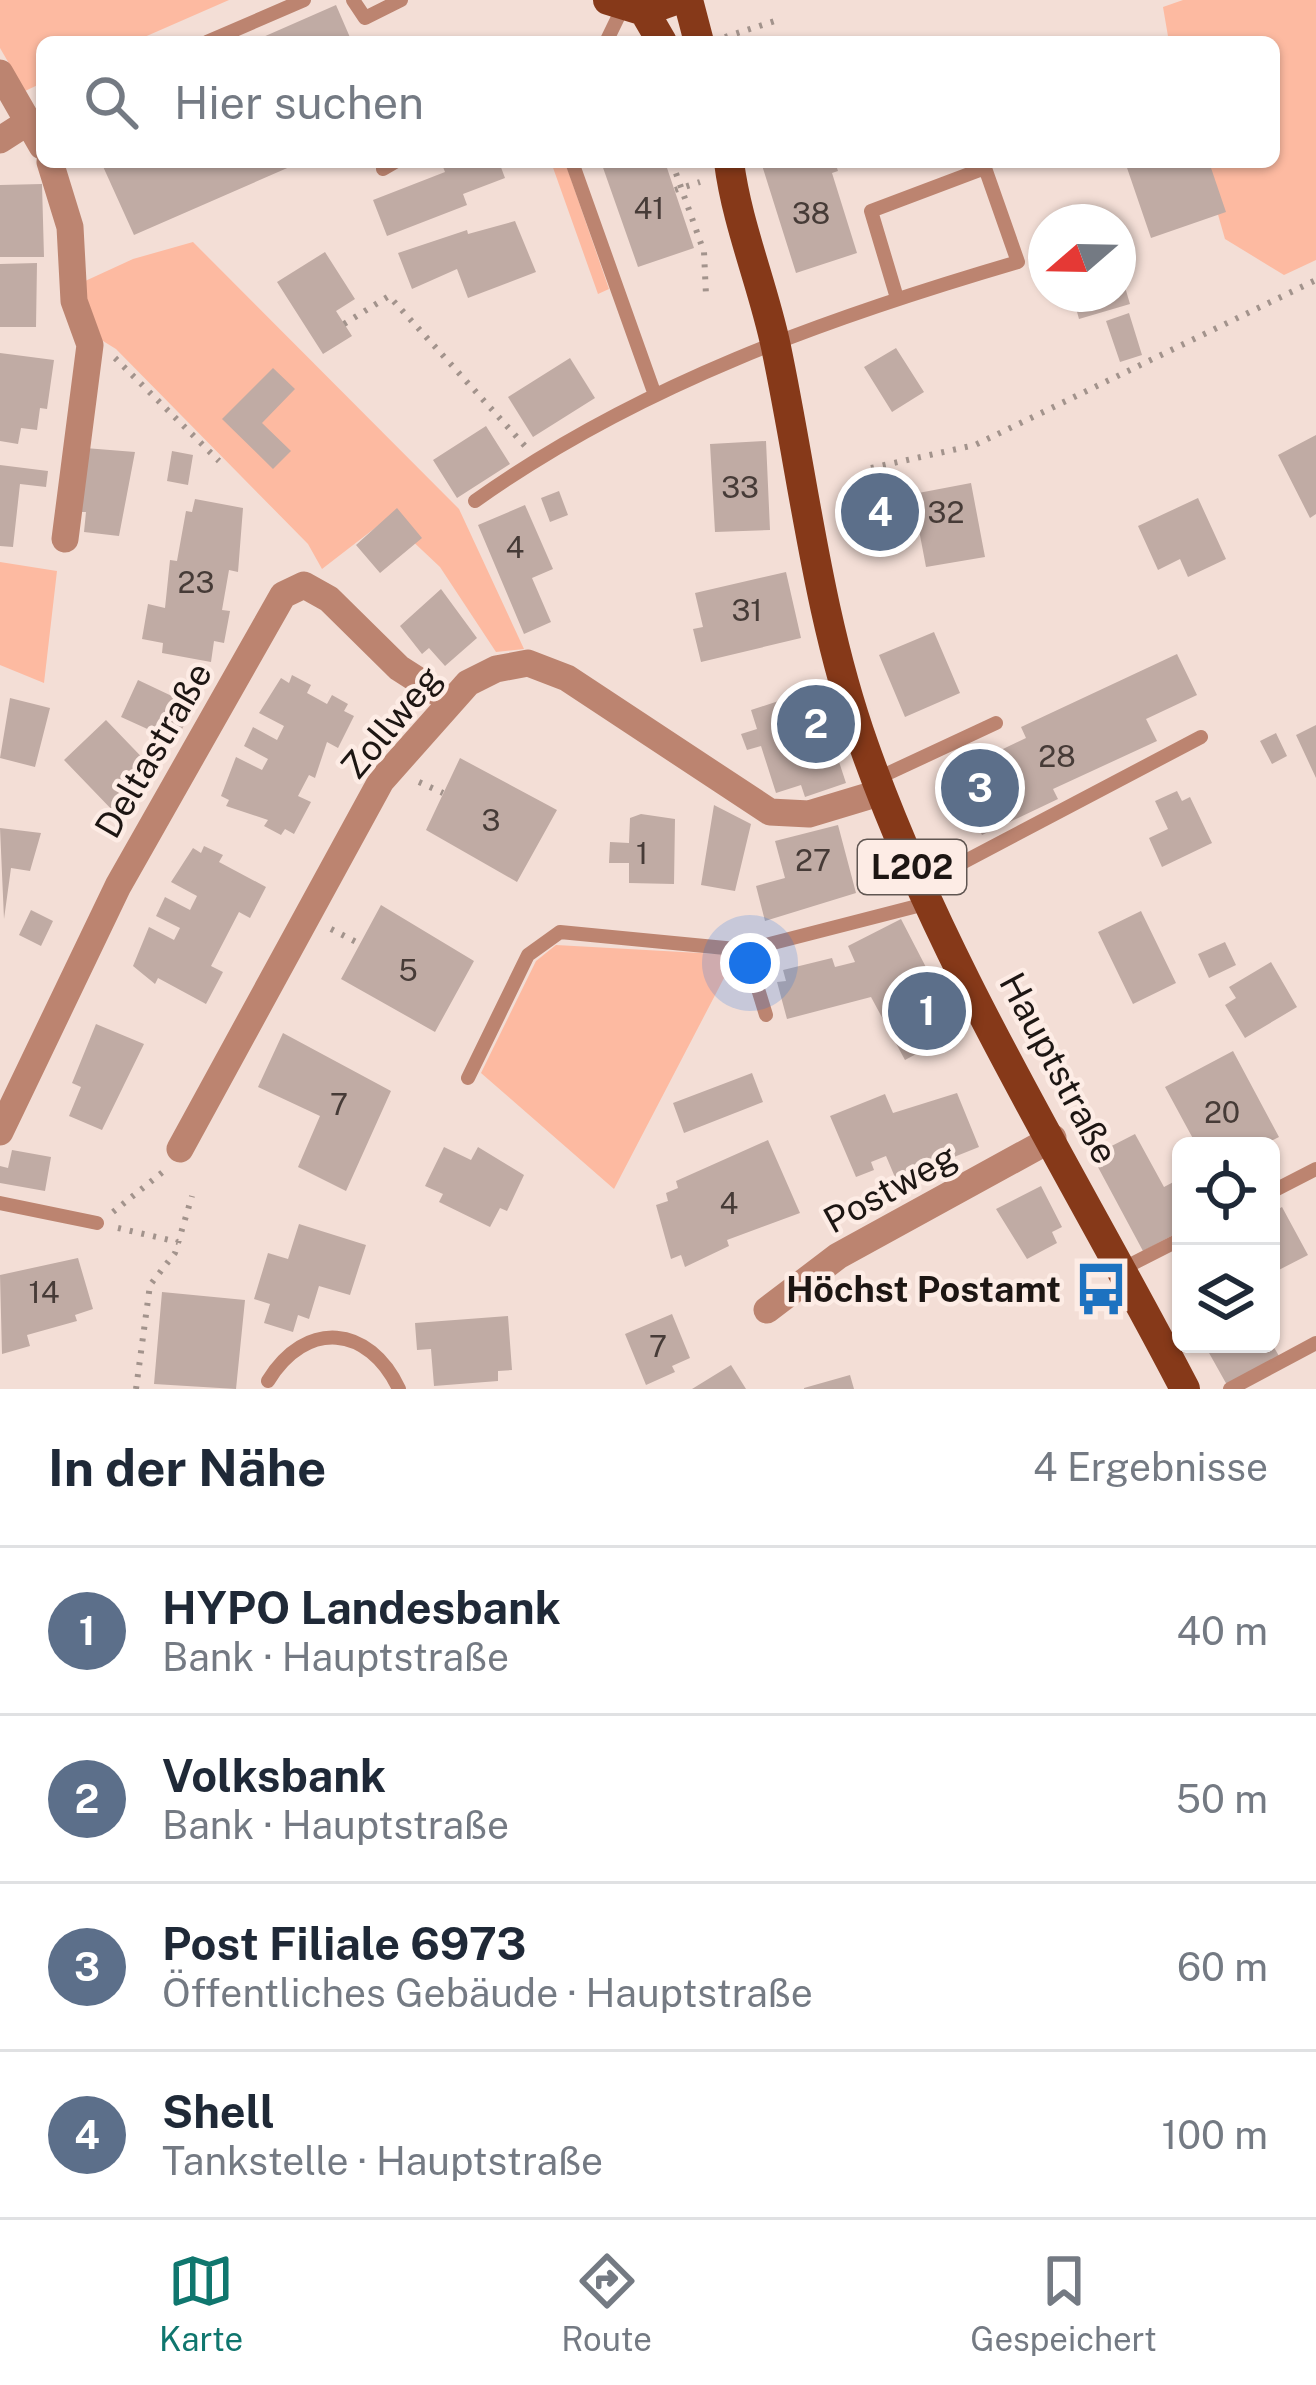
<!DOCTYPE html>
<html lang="de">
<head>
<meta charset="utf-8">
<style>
  :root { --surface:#fff; --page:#f6f6f7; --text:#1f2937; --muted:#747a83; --line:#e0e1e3; --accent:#0f766e }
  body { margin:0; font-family:"Public Sans",sans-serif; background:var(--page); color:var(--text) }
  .controls { position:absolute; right:36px; bottom:36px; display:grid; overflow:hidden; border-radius:18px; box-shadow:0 3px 9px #0004 }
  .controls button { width:108px; height:108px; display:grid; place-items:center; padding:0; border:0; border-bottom:3px solid var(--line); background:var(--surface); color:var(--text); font:60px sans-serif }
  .compass { position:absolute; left:1028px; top:204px; width:108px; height:108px; border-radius:50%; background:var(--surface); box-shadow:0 3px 9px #0004; rotate:250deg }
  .you { position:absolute; left:750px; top:963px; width:42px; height:42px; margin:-30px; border:9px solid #fff; border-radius:50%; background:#1a73e8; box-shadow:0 0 0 18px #1a73e833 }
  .badge { display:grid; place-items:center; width:78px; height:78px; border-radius:50%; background:var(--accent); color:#fff; font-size:39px; font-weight:700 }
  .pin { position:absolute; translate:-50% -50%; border:6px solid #fff; box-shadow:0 3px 12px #0006 }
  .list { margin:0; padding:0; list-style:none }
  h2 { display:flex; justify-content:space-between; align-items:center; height:156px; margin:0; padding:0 48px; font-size:51px }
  h2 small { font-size:39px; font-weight:400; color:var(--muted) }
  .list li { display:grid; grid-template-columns:78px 1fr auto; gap:36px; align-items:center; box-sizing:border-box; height:168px; padding:0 48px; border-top:3px solid var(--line) }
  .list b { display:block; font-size:45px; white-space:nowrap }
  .list p { margin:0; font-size:39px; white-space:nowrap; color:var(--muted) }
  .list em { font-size:39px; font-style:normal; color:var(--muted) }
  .icon { flex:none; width:66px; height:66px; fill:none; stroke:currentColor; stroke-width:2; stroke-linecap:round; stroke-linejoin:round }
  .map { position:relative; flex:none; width:1316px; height:1389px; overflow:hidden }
  .search { position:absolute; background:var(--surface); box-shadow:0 3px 9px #0004; left:36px; right:36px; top:36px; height:132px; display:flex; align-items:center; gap:30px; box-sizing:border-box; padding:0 42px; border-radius:18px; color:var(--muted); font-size:45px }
  .sheet { height:828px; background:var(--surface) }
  nav { display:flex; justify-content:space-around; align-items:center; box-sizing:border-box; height:168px; border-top:3px solid var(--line); background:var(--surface); font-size:33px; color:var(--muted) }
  nav a { display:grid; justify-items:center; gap:6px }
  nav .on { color:var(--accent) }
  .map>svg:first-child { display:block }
</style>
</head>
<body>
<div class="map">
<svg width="1316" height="1389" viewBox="0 0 1316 1389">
  <rect width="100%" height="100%" fill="#f3ded6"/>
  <!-- green -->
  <path fill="#fdbaa1" d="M0 0H229L133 42H42V83L25 91 0 48Z
    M1183 0H1316V260L1284 275 1225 239 1203 162H1274V42H1169L1163 7Z
    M551 162H565L609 289 598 294Z
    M193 242 459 509 524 649 496 652 440 567 388 518 322 569 308 544 116 349 90 333 83 282 133 259Z
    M0 562 57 571 44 683 0 665Z
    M556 945 736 955 614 1189 481 1073 536 961Z"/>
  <!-- building -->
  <path fill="#c0aba4" d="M336 5 352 42H252Z
    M101 162H301L134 235Z
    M441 162H499L505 178 463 194 467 205 387 236 373 200 445 172Z
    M601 162H665L694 248 638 267Z
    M761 162H835L838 171 832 173 857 253 796 273Z
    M1125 162H1209L1226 212 1151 238Z
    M42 184 44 257H0V185Z
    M515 221 536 272 468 298 457 269 412 289 398 253 467 230 468 234Z
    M325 252 355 299 336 311 352 336 323 354 277 282Z
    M37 263 36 327H0V264Z
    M1119 267 1130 304 1079 319 1072 294H1118Z
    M1129 313 1142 355 1120 362 1106 321Z
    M896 348 924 392 892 412 864 367Z
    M0 353 54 360 47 409 40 408 37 430 21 428 18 444 0 441Z
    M570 358 595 398 533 437 508 397Z
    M273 368 295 389 262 423 291 451 273 469 222 419Z
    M486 426 510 464 457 498 433 460Z
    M1316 435V514L1310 518 1278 455Z
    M766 441 770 530 715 532 710 444Z
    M85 448 135 452 119 536 84 532 86 512H79Z
    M172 451 193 455 188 485 167 481Z
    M0 465 48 471 46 487 20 484 13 547 0 546Z
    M911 481 913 494 971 483 985 557 926 567 919 530 849 543 840 495Z
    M559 491 568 515 550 522 541 498Z
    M1198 498 1226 559 1188 577 1180 559 1158 570 1138 526Z
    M195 499 243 508 238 572 229 570 222 610 230 611 224 643 214 641 211 662 162 653 163 643 142 639 148 604 165 608 170 560 177 561 186 511 192 512Z
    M525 505 553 569 532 578 551 622 524 634 478 525Z
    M397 508 422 538 380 573 356 545Z
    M786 572 801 638 701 662 693 629 703 627 695 593Z
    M441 589 477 638 445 666 429 648 422 654 400 626Z
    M934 632 960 693 905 717 879 655Z
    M1177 654 1197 695 1146 719 1157 741 1053 789 1058 799 982 835 953 773 1026 738 1021 727Z
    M292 675 311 685 307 693 327 704 332 695 348 704 344 711 354 716 338 748 327 742 315 778 309 775 298 796 311 802 294 834 285 829 281 835 264 826 268 820 226 806 229 800 221 796 236 757 262 770 268 759 244 746 253 727 277 740 284 726 259 713 281 678 289 683Z
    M138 680 193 706 176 742 121 717Z
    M815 689 846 783 805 797 801 785 776 793 761 746 747 750 741 734 757 729 751 710Z
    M10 698 50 708 35 767 0 758Z
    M106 720 158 774 116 814 64 760Z
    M1316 725V778L1296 735Z
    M1276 733 1287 756 1272 764 1260 741Z
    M460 758 557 810 517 882 426 830Z
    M1177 791 1182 801 1190 797 1212 843 1162 867 1149 838 1168 829 1155 801Z
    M714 805 751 824 735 891 701 885Z
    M641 814 675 819 674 884 629 883V863H609L610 842 629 843 630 818Z
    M838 825 856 893 765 921 756 886 785 878 775 841Z
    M0 828 41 833 30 871 11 868 4 919Z
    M204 846 223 855 219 862 266 887 250 918 239 912 211 966 223 972 206 1004 158 978 155 984 133 966 149 927 174 940 180 928 156 916 165 897 190 910 197 896 171 882 193 848 201 853Z
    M381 905 474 961 435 1032 341 979Z
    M31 910 53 921 41 946 19 935Z
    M1141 911 1176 983 1133 1004 1098 932Z
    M901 919 959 1031 905 1060 871 997 787 1019 777 982 786 981 783 970 832 958 835 967 855 962 848 946Z
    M1225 942 1236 965 1209 978 1198 954Z
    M1271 962 1297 1007 1245 1038 1225 1005 1236 998 1229 987Z
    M96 1024 144 1044 102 1130 69 1116 81 1087 72 1083Z
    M283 1033 391 1091 346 1191 298 1167 320 1116 258 1087Z
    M1233 1051 1279 1137 1261 1146H1197L1165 1087Z
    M752 1073 763 1102 684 1133 673 1103Z
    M957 1093 979 1147 949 1159 953 1167 900 1189 886 1156 871 1162 874 1170 856 1177 830 1116 885 1094 893 1113Z
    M1135 1134 1164 1187 1181 1178V1231L1143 1251 1092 1156Z
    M768 1140 800 1213 727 1240 729 1246 685 1267 681 1255 671 1259 656 1205 668 1201 666 1193 678 1188 676 1181Z
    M444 1147 471 1160 478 1147 524 1175 507 1211 500 1208 490 1227 439 1202 443 1194 425 1186Z
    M12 1150 51 1157 45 1191 0 1183V1166L8 1168Z
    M1041 1186 1062 1227 1052 1232 1057 1243 1027 1259 996 1209Z
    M1282 1207 1308 1255 1271 1274V1213Z
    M299 1224 366 1245 350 1295 319 1286 309 1319 298 1315 293 1332 264 1323 270 1304 254 1299 268 1253 288 1259Z
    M78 1258 93 1309 75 1315 77 1321 27 1335 30 1346 2 1354 0 1275Z
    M162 1292 245 1300 236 1389 154 1384Z
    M672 1314 690 1358 672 1366 675 1372 646 1385 625 1334Z
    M508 1316 512 1370 498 1371V1381L434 1386 431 1349 417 1350 415 1323Z
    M1204 1344H1272L1279 1356 1227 1385Z
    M731 1365 746 1389H692Z
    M850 1375 854 1389H804V1388Z"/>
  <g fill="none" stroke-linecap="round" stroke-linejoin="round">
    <!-- path -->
    <path stroke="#a2938c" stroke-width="6" stroke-dasharray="3 9" stroke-linecap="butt" d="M725 37 778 20
      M672 162 704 252 706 295
      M675 190 700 182
      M344 324 389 296 525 446
      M115 358 219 461
      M871 468 975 445 1316 280
      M419 782 443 793
      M331 929 360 944
      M113 1212 164 1171
      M118 1228 178 1242
      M136 1389 150 1285 175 1253 192 1196"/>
    <!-- lane -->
    <path stroke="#bc8470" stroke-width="14" d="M353 0 365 18 401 0
      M207 42 304 0
      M606 42 623 7
      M572 162 655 395
      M383 169 395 162
      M475 501C638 385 827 318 1018 262L985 168 871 211 897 298
      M876 779 996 723
      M920 885 1201 737
      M746 950 766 1015
      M468 1078 528 955 560 932 746 950 929 903
      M1271 1192 1316 1169
      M0 1203 97 1223
      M1122 1269 1181 1239
      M268 1381C306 1319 369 1325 399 1389
      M1230 1389 1316 1343"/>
    <!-- street -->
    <path stroke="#bc8470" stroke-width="27" d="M0 73 42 146
      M0 140 28 122
      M50 162 70 227 74 301 90 345 65 539
      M0 1132 118 886 283 595 304 585 329 599 399 668 449 700
      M180 1149 381 781 468 683 496 669 528 663 567 678 770 812 809 814 882 792
      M767 1310 838 1256 1053 1138"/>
    <!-- primary -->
    <path stroke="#863919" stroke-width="30" d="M608 0 644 11 675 0
      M688 0 699 42
      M644 11 662 42
      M729 162C737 225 763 285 776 347 804 481 818 617 864 746 943 970 1076 1179 1185 1389"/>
  </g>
  <!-- icons -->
  <defs>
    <symbol id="bus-bare" viewBox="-9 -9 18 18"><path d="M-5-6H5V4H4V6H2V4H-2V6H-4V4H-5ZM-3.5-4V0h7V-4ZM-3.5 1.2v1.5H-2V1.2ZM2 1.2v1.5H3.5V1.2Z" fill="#1d72c0" stroke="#fdece5" stroke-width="2.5" paint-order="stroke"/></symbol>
  </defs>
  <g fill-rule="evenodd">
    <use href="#bus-bare" x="1063" y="1251" width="76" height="76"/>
  </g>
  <g text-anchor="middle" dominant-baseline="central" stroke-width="9" stroke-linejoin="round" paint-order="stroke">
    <!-- number labels -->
    <g font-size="30" fill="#463b37">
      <text x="649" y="208">41</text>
      <text x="811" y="213">38</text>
      <text x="740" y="487">33</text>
      <text x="946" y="512">32</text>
      <text x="515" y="547">4</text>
      <text x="196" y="582">23</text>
      <text x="747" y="610">31</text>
      <text x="1057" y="756">28</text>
      <text x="491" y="820">3</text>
      <text x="642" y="853">1</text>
      <text x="813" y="860">27</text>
      <text x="408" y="970">5</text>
      <text x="339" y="1104">7</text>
      <text x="1222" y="1112">20</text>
      <text x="729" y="1203">4</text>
      <text x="44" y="1292">14</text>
      <text x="658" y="1346">7</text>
    </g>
    <!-- shield labels -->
    <rect fill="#fdece5" stroke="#605652" stroke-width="3" x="858" y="840" width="108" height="54" rx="9"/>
    <g font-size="33" font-weight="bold" fill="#1d1613">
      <text x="912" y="867">L202</text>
    </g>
    <!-- street labels -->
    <g font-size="36" fill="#1d1613" stroke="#fdece5">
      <text transform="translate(391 722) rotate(-50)">Zollweg</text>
      <text transform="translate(153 750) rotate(-60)">Deltastraße</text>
      <text transform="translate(1059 1068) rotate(62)">Hauptstraße</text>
      <text transform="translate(890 1188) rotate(-29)">Postweg</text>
    </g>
    <!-- poi labels -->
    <g font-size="36" font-weight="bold" fill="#1d1613" stroke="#fdece5" text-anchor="end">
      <text x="1061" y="1289">Höchst Postamt</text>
    </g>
  </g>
</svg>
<div class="controls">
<button><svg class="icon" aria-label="locate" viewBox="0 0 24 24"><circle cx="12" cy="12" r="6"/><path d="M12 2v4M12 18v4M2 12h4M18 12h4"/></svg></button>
<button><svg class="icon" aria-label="layers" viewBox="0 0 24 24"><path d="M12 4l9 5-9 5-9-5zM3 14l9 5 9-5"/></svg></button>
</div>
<svg class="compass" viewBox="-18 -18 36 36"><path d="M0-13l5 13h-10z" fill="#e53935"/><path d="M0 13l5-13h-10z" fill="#747a83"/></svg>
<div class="you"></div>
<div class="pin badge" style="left:927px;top:1011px;background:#5c6f8a">1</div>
<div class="pin badge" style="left:816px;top:724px;background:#5c6f8a">2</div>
<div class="pin badge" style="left:980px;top:788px;background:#5c6f8a">3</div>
<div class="pin badge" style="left:880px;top:512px;background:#5c6f8a">4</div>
<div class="search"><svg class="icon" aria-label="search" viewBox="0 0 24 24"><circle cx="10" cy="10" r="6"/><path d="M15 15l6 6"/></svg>Hier suchen</div>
</div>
<section class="sheet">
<h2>In der Nähe<small>4 Ergebnisse</small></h2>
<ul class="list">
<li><span class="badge" style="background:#5c6f8a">1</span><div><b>HYPO Landesbank</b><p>Bank · Hauptstraße</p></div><em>40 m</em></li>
<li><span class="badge" style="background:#5c6f8a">2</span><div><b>Volksbank</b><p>Bank · Hauptstraße</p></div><em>50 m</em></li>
<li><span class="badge" style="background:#5c6f8a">3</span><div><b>Post Filiale 6973</b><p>Öffentliches Gebäude · Hauptstraße</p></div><em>60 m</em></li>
<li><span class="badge" style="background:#5c6f8a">4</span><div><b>Shell</b><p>Tankstelle · Hauptstraße</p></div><em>100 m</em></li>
</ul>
</section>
<nav>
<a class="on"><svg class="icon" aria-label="map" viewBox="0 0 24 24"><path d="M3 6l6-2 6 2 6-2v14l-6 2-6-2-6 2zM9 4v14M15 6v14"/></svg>Karte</a>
<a><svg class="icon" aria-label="directions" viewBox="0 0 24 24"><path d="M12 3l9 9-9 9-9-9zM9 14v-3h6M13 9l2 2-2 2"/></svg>Route</a>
<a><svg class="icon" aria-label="saved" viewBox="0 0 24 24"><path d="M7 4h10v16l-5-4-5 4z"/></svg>Gespeichert</a>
</nav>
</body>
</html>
